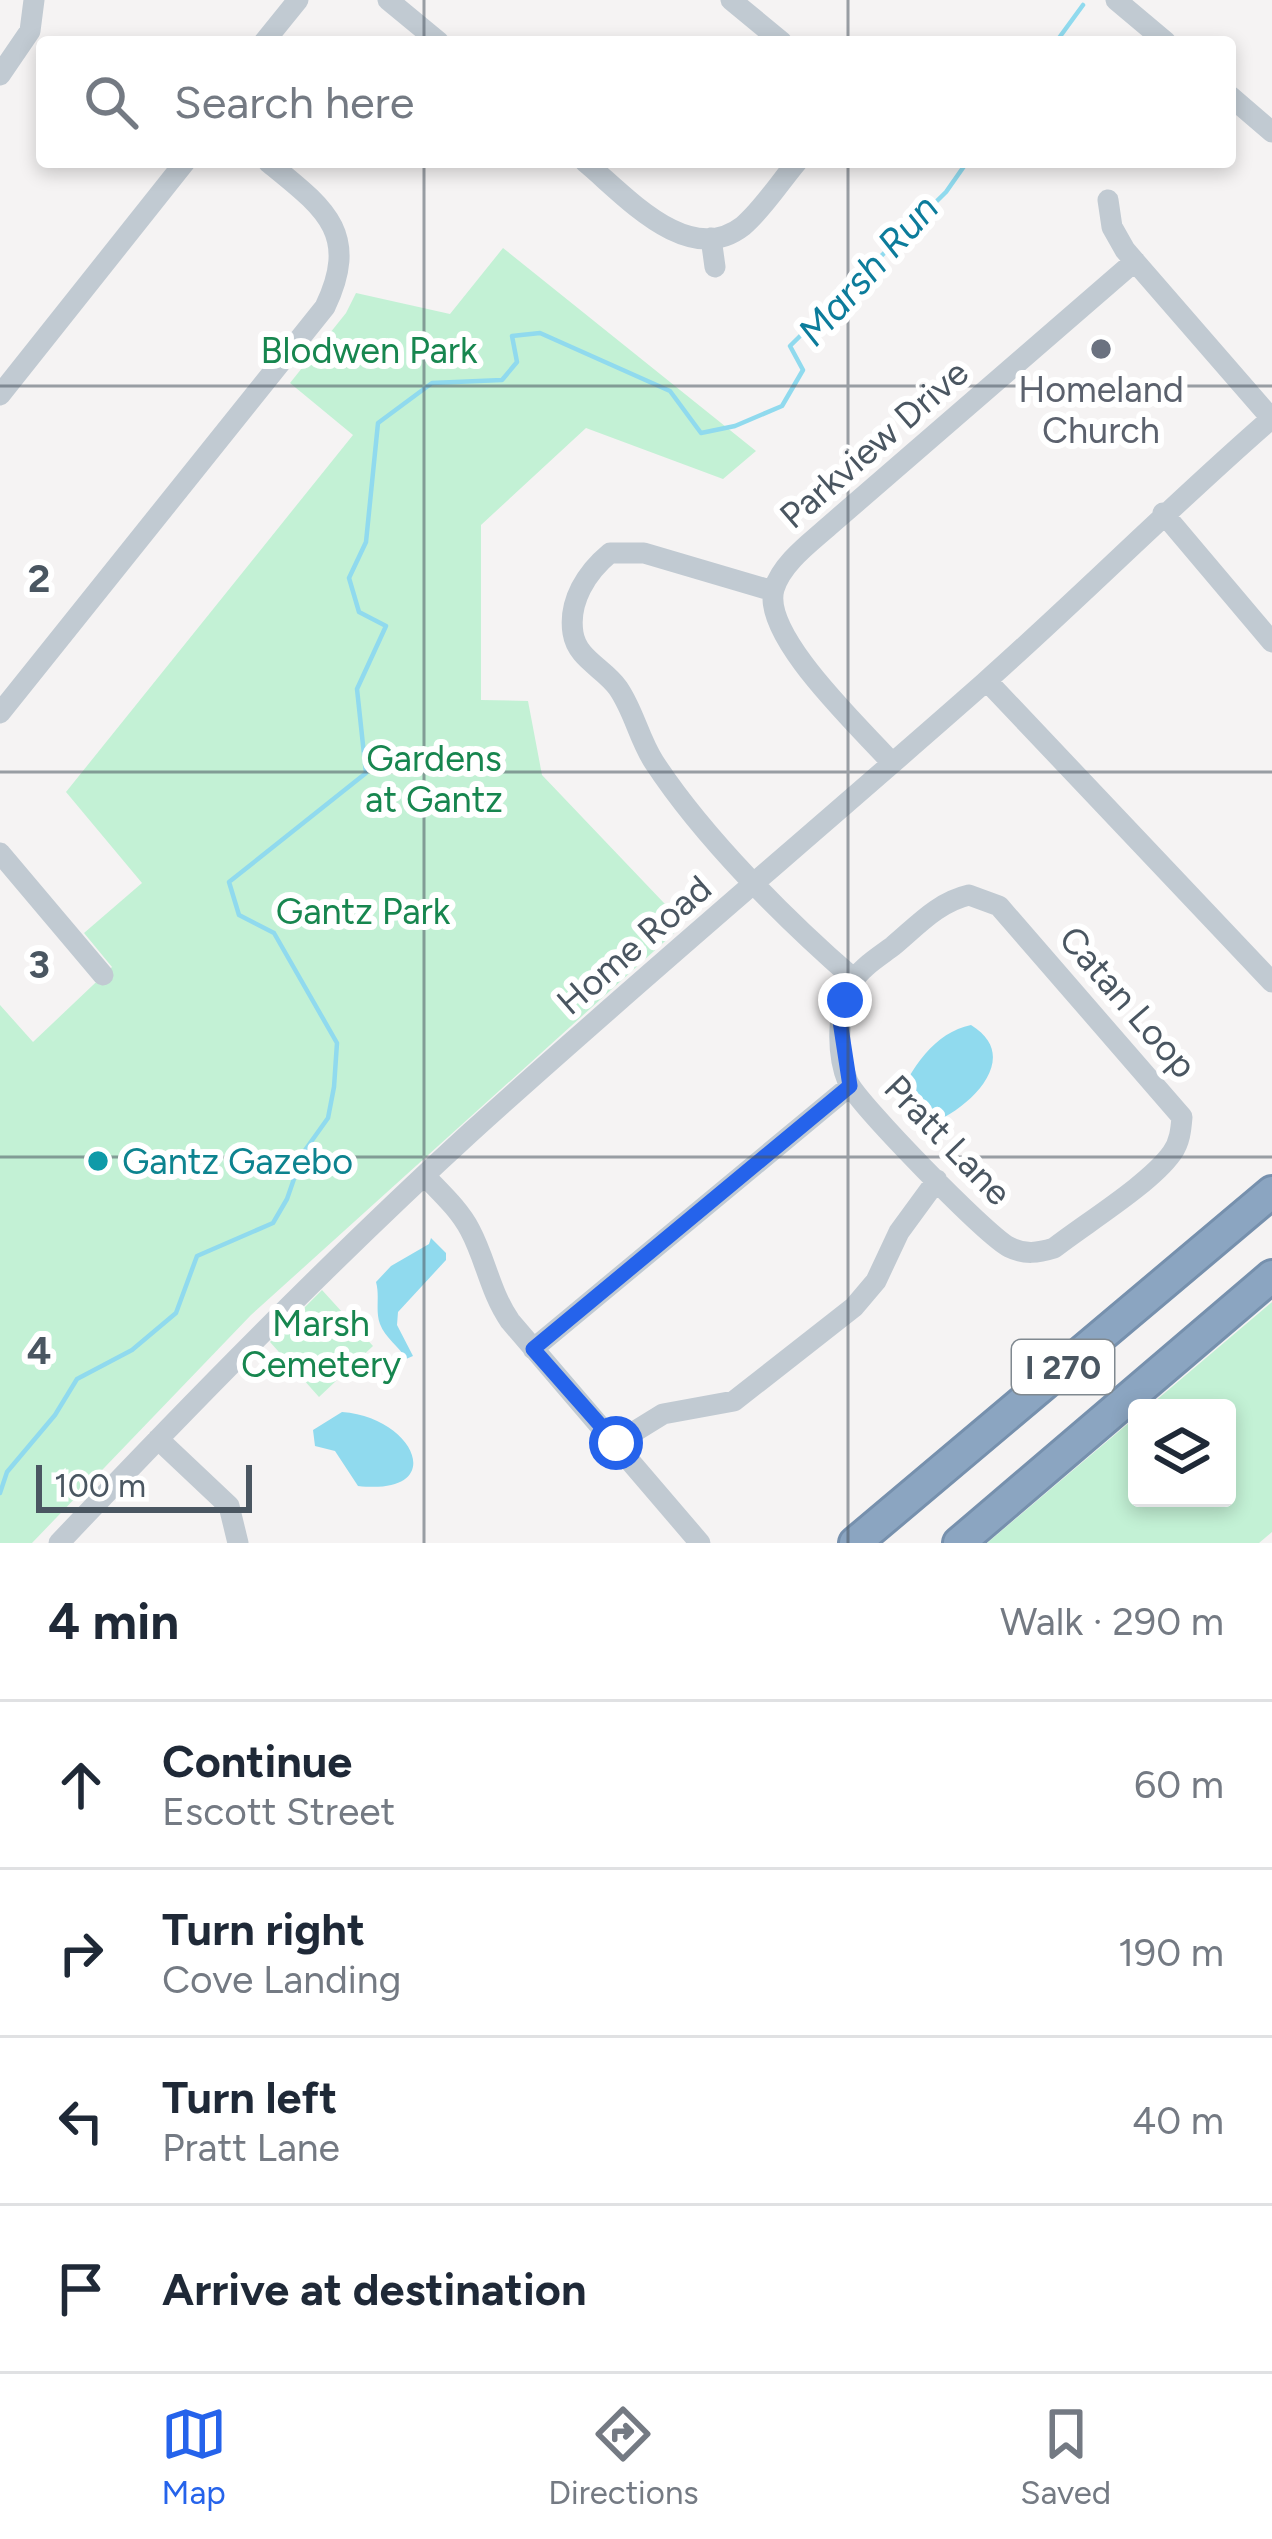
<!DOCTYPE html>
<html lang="en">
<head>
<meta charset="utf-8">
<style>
  :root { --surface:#fff; --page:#f6f6f7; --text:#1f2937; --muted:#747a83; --line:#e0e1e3; --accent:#2563eb }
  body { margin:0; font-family:Figtree,sans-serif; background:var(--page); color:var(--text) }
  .controls { position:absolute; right:36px; bottom:36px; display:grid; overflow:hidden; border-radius:12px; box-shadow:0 6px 18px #0003 }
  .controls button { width:108px; height:108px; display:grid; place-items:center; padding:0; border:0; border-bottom:3px solid var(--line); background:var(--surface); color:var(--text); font:60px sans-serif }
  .scale { position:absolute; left:36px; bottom:30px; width:216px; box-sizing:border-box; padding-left:12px; border:6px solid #4a5661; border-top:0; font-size:33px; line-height:42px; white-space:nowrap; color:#4a5661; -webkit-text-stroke:9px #fff; paint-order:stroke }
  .stop { position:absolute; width:36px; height:36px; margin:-27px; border:9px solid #2563eb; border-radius:50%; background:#fff }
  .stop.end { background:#2563eb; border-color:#fff; box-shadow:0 3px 12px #0008 }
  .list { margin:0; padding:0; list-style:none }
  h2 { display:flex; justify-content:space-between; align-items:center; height:156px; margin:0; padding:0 48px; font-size:51px }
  h2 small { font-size:39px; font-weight:400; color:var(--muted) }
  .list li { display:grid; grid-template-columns:78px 1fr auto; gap:36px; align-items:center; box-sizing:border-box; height:168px; padding:0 48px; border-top:3px solid var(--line) }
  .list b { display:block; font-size:45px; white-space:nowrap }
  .list p { margin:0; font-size:39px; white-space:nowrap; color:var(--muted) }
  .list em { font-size:39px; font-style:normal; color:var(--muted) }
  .icon { flex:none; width:66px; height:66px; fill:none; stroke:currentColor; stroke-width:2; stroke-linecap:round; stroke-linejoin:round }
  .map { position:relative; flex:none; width:1272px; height:1543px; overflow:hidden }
  .search { position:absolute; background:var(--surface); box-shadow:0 6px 18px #0003; left:36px; right:36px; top:36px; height:132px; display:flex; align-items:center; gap:30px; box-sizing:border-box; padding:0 42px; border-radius:12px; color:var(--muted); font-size:45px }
  .sheet { height:828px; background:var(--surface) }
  nav { display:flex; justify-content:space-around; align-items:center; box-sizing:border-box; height:168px; border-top:3px solid var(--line); background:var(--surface); font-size:33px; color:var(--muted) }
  nav a { display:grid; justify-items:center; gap:6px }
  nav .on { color:var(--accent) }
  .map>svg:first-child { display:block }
</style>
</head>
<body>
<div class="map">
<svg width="1272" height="1543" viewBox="0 0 1272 1543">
  <rect width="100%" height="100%" fill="#f5f3f3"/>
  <!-- green -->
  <path fill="#c3f1d5" d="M503 248 756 451 723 479 586 428 481 525V700L528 701 542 775 684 924 251 1315 32 1543H0V1005L33 1042 112 967 84 933 142 883 66 792 353 435 290 383 346 313 356 293 450 314Z
    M322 1290 373 1346 319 1397 270 1342Z
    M1272 1302V1532L1259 1543H987L1137 1416V1498H1227V1408H1147Z"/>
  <!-- water -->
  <path fill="#90daee" d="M971 1025C1025 1058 967 1111 928 1125L897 1102C910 1069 935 1032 971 1025Z
    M431 1238 446 1253V1260L398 1312 397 1325 413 1356 406 1359C399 1346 385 1338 380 1324 375 1311 380 1296 376 1282L391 1266 429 1244Z
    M342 1412C415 1417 450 1496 358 1486L335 1451 315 1446 313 1430Z"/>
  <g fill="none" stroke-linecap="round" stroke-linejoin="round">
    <!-- stream -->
    <path stroke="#90daee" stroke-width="4.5" d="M1056 42 1083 5
      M0 1493 7 1472 55 1415 77 1379 132 1350 176 1313 197 1256 273 1223 287 1199 303 1153 328 1118 334 1087 337 1043 274 933 239 915 229 882 366 773 357 689 386 626 359 612 349 578 366 542 378 423 432 383 502 380 517 362 512 336 540 333 670 391 701 433 735 426 782 406 803 370 790 346 946 192 967 162"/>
    <defs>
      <path id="highway" d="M855 1543 1272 1192
        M959 1543 1272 1276"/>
    </defs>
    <!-- highway casing -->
    <use href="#highway" stroke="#7690ad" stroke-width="36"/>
    <!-- minor -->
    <path stroke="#c1cad2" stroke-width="21" d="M388 0 439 42
      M731 0 782 42
      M1116 0 1166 42
      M264 42 298 0
      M0 75 30 31 34 0
      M1230 96 1272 132
      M585 162C624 194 688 269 743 226 763 209 780 182 797 162
      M1108 200 1112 227 1125 250 1271 418
      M711 238 715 267
      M0 395 185 162
      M1163 513 1272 642
      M773 591 644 553H610C587 572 568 601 573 633 577 659 604 668 618 688 634 711 639 739 654 762 703 837 786 920 854 979
      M987 681 1272 982
      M0 713 325 307C361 232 323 207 268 162
      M892 763C862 729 761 636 774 589 782 563 810 543 829 526L1135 261
      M0 853 103 975
      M969 895 999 906 1182 1117C1181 1129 1180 1142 1172 1153 1150 1184 1086 1223 1054 1248 1038 1253 1025 1255 1009 1247 986 1235 859 1105 848 1082 836 1053 837 1009 852 983 860 968 880 956 893 946 917 926 938 902 969 895Z
      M425 1176C441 1193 459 1209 470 1230 486 1260 490 1292 510 1321L700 1543
      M533 1349 850 1086
      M158 1439 229 1506 238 1543
      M616 1443 663 1414 734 1401 854 1307 876 1281 899 1232 937 1180
      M59 1543C192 1402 328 1263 471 1132 640 979 814 833 984 683 1082 596 1174 503 1272 418"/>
    <!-- highway -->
    <use href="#highway" stroke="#8ba5c1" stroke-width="30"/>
  </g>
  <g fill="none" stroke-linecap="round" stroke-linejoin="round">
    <!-- route -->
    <path stroke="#2563eb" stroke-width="15" d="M616 1443 533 1349 850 1086 840 1021 845 1000"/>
  </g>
  <!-- grid -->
  <path fill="none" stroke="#4a5661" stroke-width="3" stroke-opacity="0.55" d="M424 0V42M848 0V42M424 162V1543M848 162V1543M0 386H1272M0 772H1272M0 1157H1272"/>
  <!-- markers -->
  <circle fill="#6b7280" stroke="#fff" stroke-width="4.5" cx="1101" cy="349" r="12"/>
  <circle fill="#0f9aa8" stroke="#fff" stroke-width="4.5" cx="98" cy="1161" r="12"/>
  <g text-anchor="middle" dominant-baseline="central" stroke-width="12" stroke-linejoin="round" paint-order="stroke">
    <!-- shield labels -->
    <rect fill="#fff" stroke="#808990" stroke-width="3" x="1012" y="1340" width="102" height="54" rx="9"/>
    <g font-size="33" font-weight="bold" fill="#4a5661">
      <text x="1063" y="1367">I 270</text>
    </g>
    <!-- park labels -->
    <g font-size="36" fill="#17864f" stroke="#fff">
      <text x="369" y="350">Blodwen Park</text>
      <text x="434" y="758">Gardens<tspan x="434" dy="41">at Gantz</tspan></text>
      <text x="363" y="911">Gantz Park</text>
      <text x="321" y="1323">Marsh<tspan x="321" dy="41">Cemetery</tspan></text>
    </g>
    <!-- worship labels -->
    <g font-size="36" fill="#5b616d" stroke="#fff">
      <text x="1101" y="389">Homeland<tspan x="1101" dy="41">Church</tspan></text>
    </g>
    <!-- street labels -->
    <g font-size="36" fill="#4a5661" stroke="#fff">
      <text transform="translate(874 444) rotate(-41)">Parkview Drive</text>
      <text transform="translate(634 945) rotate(-41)">Home Road</text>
      <text transform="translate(1128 1002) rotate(49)">Catan Loop</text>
      <text transform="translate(948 1140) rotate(46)">Pratt Lane</text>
    </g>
    <!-- culture labels -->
    <g font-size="36" fill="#0d838f" stroke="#fff" text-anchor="start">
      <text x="122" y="1161">Gantz Gazebo</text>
    </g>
    <!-- water labels -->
    <g font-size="39" font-style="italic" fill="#0c7c9b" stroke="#fff">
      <text transform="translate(868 270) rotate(-48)">Marsh Run</text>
    </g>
  </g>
  <g font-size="39" text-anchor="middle" font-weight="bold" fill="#4a5661" stroke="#fff" stroke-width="12" stroke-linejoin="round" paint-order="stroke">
    <text x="39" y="592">2</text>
    <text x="39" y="978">3</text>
    <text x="39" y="1364">4</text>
  </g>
</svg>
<div class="controls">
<button><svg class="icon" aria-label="layers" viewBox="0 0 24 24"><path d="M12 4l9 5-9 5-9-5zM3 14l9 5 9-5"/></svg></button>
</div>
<div class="scale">100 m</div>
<div class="stop" style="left:616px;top:1443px"></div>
<div class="stop end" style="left:845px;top:1000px"></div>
<div class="search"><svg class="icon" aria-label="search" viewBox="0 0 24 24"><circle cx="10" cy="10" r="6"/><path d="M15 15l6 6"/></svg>Search here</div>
</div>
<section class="sheet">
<h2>4 min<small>Walk · 290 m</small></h2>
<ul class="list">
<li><svg class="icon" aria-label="ahead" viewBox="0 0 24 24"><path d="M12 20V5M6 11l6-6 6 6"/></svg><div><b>Continue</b><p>Escott Street</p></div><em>60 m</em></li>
<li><svg class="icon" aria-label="right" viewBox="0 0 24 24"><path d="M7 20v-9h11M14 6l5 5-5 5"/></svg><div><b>Turn right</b><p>Cove Landing</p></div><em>190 m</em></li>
<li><svg class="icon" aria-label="left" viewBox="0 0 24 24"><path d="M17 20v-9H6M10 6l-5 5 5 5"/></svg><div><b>Turn left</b><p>Pratt Lane</p></div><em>40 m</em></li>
<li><svg class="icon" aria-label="arrive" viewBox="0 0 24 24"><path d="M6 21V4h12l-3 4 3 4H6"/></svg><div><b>Arrive at destination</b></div></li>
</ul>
</section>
<nav>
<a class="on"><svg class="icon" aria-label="map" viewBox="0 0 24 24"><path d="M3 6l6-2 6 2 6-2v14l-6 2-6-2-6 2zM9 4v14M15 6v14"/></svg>Map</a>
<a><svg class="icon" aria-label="directions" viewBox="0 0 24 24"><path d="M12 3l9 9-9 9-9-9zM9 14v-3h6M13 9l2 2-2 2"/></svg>Directions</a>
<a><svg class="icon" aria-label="saved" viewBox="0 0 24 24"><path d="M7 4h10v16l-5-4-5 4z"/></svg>Saved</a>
</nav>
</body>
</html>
